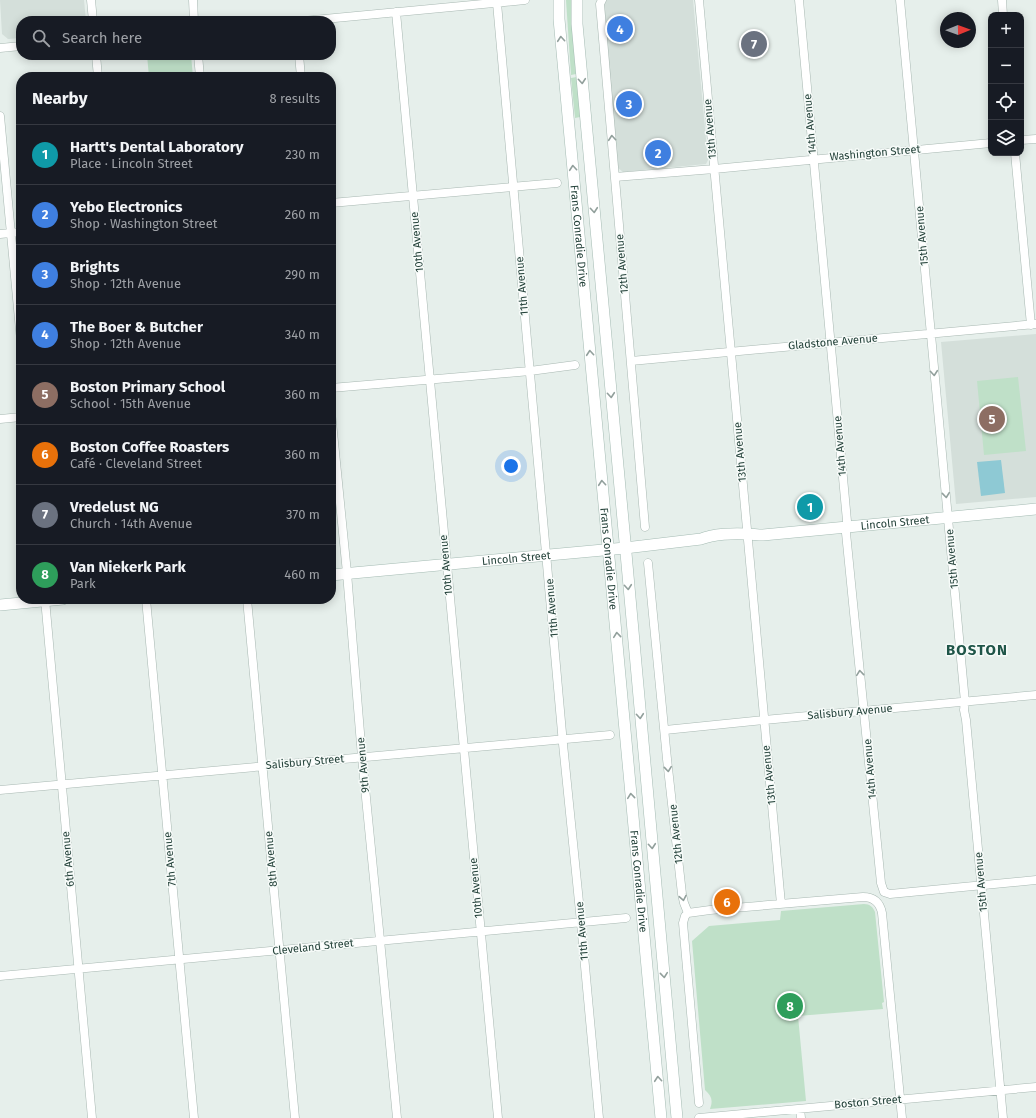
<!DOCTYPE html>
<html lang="en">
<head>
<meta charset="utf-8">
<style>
  :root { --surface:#171b24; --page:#20242c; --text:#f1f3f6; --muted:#9ea1a6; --line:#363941; --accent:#f4845f }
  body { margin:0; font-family:"Fira Sans",sans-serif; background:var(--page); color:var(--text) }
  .controls { position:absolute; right:12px; top:12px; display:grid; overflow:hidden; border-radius:8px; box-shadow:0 2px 10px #0003 }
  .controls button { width:36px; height:36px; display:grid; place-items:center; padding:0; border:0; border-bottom:1px solid var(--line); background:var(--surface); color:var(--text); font:20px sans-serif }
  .compass { position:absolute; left:940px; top:12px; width:36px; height:36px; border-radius:50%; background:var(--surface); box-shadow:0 2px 10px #0003; rotate:89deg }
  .you { position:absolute; left:511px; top:466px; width:14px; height:14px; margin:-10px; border:3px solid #fff; border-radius:50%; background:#1a73e8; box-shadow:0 0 0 6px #1a73e833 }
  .badge { display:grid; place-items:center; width:26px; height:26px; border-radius:50%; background:var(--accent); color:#fff; font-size:13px; font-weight:700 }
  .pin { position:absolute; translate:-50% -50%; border:2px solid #fff; box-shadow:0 1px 4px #0006 }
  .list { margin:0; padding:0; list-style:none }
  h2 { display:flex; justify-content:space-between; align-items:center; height:52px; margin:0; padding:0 16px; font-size:17px }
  h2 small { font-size:13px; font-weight:400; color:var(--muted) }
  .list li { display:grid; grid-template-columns:26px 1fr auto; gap:12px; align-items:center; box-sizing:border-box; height:60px; padding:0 16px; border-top:1px solid var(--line) }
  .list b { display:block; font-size:15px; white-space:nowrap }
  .list p { margin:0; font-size:13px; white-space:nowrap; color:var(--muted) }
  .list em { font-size:13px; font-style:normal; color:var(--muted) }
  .icon { flex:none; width:22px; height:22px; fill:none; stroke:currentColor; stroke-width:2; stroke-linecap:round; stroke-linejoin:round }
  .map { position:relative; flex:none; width:1036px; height:1118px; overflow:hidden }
  .search { position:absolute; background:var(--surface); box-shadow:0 2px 10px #0003; left:16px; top:16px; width:320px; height:44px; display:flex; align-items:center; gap:10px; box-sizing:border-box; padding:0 14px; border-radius:16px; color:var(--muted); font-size:15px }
  .panel { position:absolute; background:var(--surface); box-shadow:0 2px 10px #0003; left:16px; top:72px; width:320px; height:532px; border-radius:16px }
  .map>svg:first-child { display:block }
</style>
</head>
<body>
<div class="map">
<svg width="1036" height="1118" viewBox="0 0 1036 1118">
  <rect width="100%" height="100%" fill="#e6efeb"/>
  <!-- built -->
  <path fill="#d4dfda" d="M0 0H84L86 21H21V38L8 39 2 34Z
    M604 0H693L708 160 706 164 623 172 618 168 603 3Z
    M1036 334V497L956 504 941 342Z"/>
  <!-- green -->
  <path fill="#bfe0c8" d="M566 0H571L572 26 576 74 571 75Z
    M147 55H191L193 77H149Z
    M577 77 580 117 575 118 571 78Z
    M1018 377 1026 451 984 455 977 381Z
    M864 904C870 904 873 907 875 912L884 1002 882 1003 883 1009 798 1016 806 1101 710 1109C713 1101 712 1096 705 1090L692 941 709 926 780 920 781 911Z"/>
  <!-- water -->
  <path fill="#8ec9d4" d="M1001 460 1005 493 981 496 977 462Z"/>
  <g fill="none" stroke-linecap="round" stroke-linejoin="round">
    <defs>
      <path id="street" d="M91 0 93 21
        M193 0 194 21
        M602 0 600 4 645 527
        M699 0 781 904
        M799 0 847 521V527L846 533 881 883 884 892 890 894 1036 880
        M900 0 965 702 964 710 966 720 1003 1118
        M1002 0 1003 15
        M497 3 563 744 580 912 599 1118
        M396 12 498 1118
        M303 21 525 0
        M0 48 21 46
        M96 55 98 77
        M198 55 200 77
        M299 55 301 77
        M0 116 21 341
        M1021 140 1036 139
        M1015 153 1031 325
        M615 177 714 169 991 143
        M331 203 557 183
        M0 234 21 232
        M631 361 1036 324
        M331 388 530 371 575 365
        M331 412 347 573 362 757 380 940 397 1118
        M0 419 21 417
        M648 563 667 759 682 894 684 903 688 913
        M45 599 92 1118
        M146 599 194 1118
        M247 599 295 1118
        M665 730 764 720 1036 695
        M0 790 610 735
        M688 913 710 910 863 897C874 897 880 903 882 913L902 1118
        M688 913 685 916 683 923 699 1103
        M0 976 626 918
        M800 1109 801 1118
        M699 1118 1036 1087"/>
      <g id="secondary">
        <path id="s1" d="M559 0V19L661 1118"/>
        <path d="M577 0V24L624 531 677 1118"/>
        <path id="s2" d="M331 575 625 548 701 539C713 534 734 533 747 534 752 534 757 535 763 535L1036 509"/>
        <path d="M0 605 63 599"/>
      </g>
    </defs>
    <!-- street casing -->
    <use href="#street" stroke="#a8b8b2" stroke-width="9"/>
    <!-- secondary casing -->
    <use href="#secondary" stroke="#a4bbb3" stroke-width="12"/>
    <!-- street -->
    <use href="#street" stroke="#fff" stroke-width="8"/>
    <!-- secondary -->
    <use href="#secondary" stroke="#fff" stroke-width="11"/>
  </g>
  <!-- one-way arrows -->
  <defs><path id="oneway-chevron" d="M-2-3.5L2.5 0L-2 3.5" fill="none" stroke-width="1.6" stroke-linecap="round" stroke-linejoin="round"/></defs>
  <g stroke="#92a09c">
    <use href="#oneway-chevron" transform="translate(561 39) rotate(-95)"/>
    <use href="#oneway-chevron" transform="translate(582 81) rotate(85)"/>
    <use href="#oneway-chevron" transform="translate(612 138) rotate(-95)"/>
    <use href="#oneway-chevron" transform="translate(573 168) rotate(-95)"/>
    <use href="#oneway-chevron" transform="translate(594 210) rotate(85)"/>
    <use href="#oneway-chevron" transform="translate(590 353) rotate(-95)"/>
    <use href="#oneway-chevron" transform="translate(934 373) rotate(85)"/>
    <use href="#oneway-chevron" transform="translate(611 395) rotate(85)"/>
    <use href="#oneway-chevron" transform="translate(602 483) rotate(-95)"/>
    <use href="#oneway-chevron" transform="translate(946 495) rotate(84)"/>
    <use href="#oneway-chevron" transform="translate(628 587) rotate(85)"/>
    <use href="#oneway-chevron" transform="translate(617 635) rotate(-96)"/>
    <use href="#oneway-chevron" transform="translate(860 673) rotate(-96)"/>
    <use href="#oneway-chevron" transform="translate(640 716) rotate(85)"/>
    <use href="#oneway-chevron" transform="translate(668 769) rotate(84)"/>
    <use href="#oneway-chevron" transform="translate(631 796) rotate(-96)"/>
    <use href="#oneway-chevron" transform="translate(652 846) rotate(85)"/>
    <use href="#oneway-chevron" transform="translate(683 898) rotate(79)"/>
    <use href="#oneway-chevron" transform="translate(664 975) rotate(84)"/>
    <use href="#oneway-chevron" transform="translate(658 1079) rotate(-95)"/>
  </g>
  <g text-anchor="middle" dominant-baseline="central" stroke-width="3" stroke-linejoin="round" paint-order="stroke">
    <!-- street labels -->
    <g font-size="11" fill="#24423a" stroke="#f7fbf9">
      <text transform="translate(810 124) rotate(-95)">14th Avenue</text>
      <text transform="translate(710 129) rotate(-95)">13th Avenue</text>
      <text transform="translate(875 153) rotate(-5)">Washington Street</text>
      <text stroke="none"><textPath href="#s1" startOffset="237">Frans Conradie Drive</textPath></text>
      <text transform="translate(922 236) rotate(-95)">15th Avenue</text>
      <text transform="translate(417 242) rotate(-95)">10th Avenue</text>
      <text transform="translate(622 264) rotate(-95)">12th Avenue</text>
      <text transform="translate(522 286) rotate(-95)">11th Avenue</text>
      <text transform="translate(833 342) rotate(-5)">Gladstone Avenue</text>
      <text transform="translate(840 446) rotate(-95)">14th Avenue</text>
      <text transform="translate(740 452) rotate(-95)">13th Avenue</text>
      <text stroke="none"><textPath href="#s2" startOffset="567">Lincoln Street</textPath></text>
      <text stroke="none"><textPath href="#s2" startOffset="186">Lincoln Street</textPath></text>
      <text stroke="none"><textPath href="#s1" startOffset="561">Frans Conradie Drive</textPath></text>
      <text transform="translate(952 559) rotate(-95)">15th Avenue</text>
      <text transform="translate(446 565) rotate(-95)">10th Avenue</text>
      <text transform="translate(552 608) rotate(-95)">11th Avenue</text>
      <text transform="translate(850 712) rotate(-5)">Salisbury Avenue</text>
      <text transform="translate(305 762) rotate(-5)">Salisbury Street</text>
      <text transform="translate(363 765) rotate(-95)">9th Avenue</text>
      <text transform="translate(870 769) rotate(-95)">14th Avenue</text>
      <text transform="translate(769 775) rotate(-96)">13th Avenue</text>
      <text transform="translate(676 834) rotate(-96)">12th Avenue</text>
      <text transform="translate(68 859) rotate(-95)">6th Avenue</text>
      <text transform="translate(170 859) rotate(-95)">7th Avenue</text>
      <text transform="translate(271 859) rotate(-95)">8th Avenue</text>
      <text stroke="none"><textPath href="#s1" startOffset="885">Frans Conradie Drive</textPath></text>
      <text transform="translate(981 882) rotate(-95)">15th Avenue</text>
      <text transform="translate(476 888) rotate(-95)">10th Avenue</text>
      <text transform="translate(582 931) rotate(-95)">11th Avenue</text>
      <text transform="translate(313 947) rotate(-6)">Cleveland Street</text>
      <text transform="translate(868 1102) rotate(-5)">Boston Street</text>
    </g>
    <!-- district labels -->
    <g font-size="15" font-weight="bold" letter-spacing="1" fill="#1f5548" stroke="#f7fbf9">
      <text x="977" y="650">BOSTON</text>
    </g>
  </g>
</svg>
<div class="controls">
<button>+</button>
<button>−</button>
<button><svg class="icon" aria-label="locate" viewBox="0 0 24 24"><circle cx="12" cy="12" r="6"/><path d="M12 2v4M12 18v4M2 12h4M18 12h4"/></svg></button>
<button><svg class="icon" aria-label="layers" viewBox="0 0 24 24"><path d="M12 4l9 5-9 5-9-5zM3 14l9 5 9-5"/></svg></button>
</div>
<svg class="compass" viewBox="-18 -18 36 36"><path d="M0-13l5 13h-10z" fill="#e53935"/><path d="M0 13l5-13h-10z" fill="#9ea1a6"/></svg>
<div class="you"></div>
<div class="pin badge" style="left:810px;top:507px;background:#0f9aa8">1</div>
<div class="pin badge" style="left:658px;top:153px;background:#3f7fe0">2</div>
<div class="pin badge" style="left:629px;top:104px;background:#3f7fe0">3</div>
<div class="pin badge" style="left:620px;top:29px;background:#3f7fe0">4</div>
<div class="pin badge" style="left:992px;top:419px;background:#8d6e63">5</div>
<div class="pin badge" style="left:727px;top:902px;background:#e8710a">6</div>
<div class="pin badge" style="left:754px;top:44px;background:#6b7280">7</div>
<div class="pin badge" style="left:790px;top:1006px;background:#2e9e5b">8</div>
<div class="search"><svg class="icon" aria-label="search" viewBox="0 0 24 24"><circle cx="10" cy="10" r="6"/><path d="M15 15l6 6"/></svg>Search here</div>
<section class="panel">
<h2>Nearby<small>8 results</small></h2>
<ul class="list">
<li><span class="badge" style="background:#0f9aa8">1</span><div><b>Hartt's Dental Laboratory</b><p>Place · Lincoln Street</p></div><em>230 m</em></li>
<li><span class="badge" style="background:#3f7fe0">2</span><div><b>Yebo Electronics</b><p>Shop · Washington Street</p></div><em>260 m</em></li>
<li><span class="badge" style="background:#3f7fe0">3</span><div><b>Brights</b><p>Shop · 12th Avenue</p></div><em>290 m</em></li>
<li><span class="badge" style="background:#3f7fe0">4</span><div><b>The Boer &amp; Butcher</b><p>Shop · 12th Avenue</p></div><em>340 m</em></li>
<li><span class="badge" style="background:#8d6e63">5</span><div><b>Boston Primary School</b><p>School · 15th Avenue</p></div><em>360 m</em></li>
<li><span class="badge" style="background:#e8710a">6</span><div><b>Boston Coffee Roasters</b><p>Café · Cleveland Street</p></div><em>360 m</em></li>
<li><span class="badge" style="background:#6b7280">7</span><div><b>Vredelust NG</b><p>Church · 14th Avenue</p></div><em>370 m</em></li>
<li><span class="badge" style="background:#2e9e5b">8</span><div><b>Van Niekerk Park</b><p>Park</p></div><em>460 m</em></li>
</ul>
</section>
</div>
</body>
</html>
